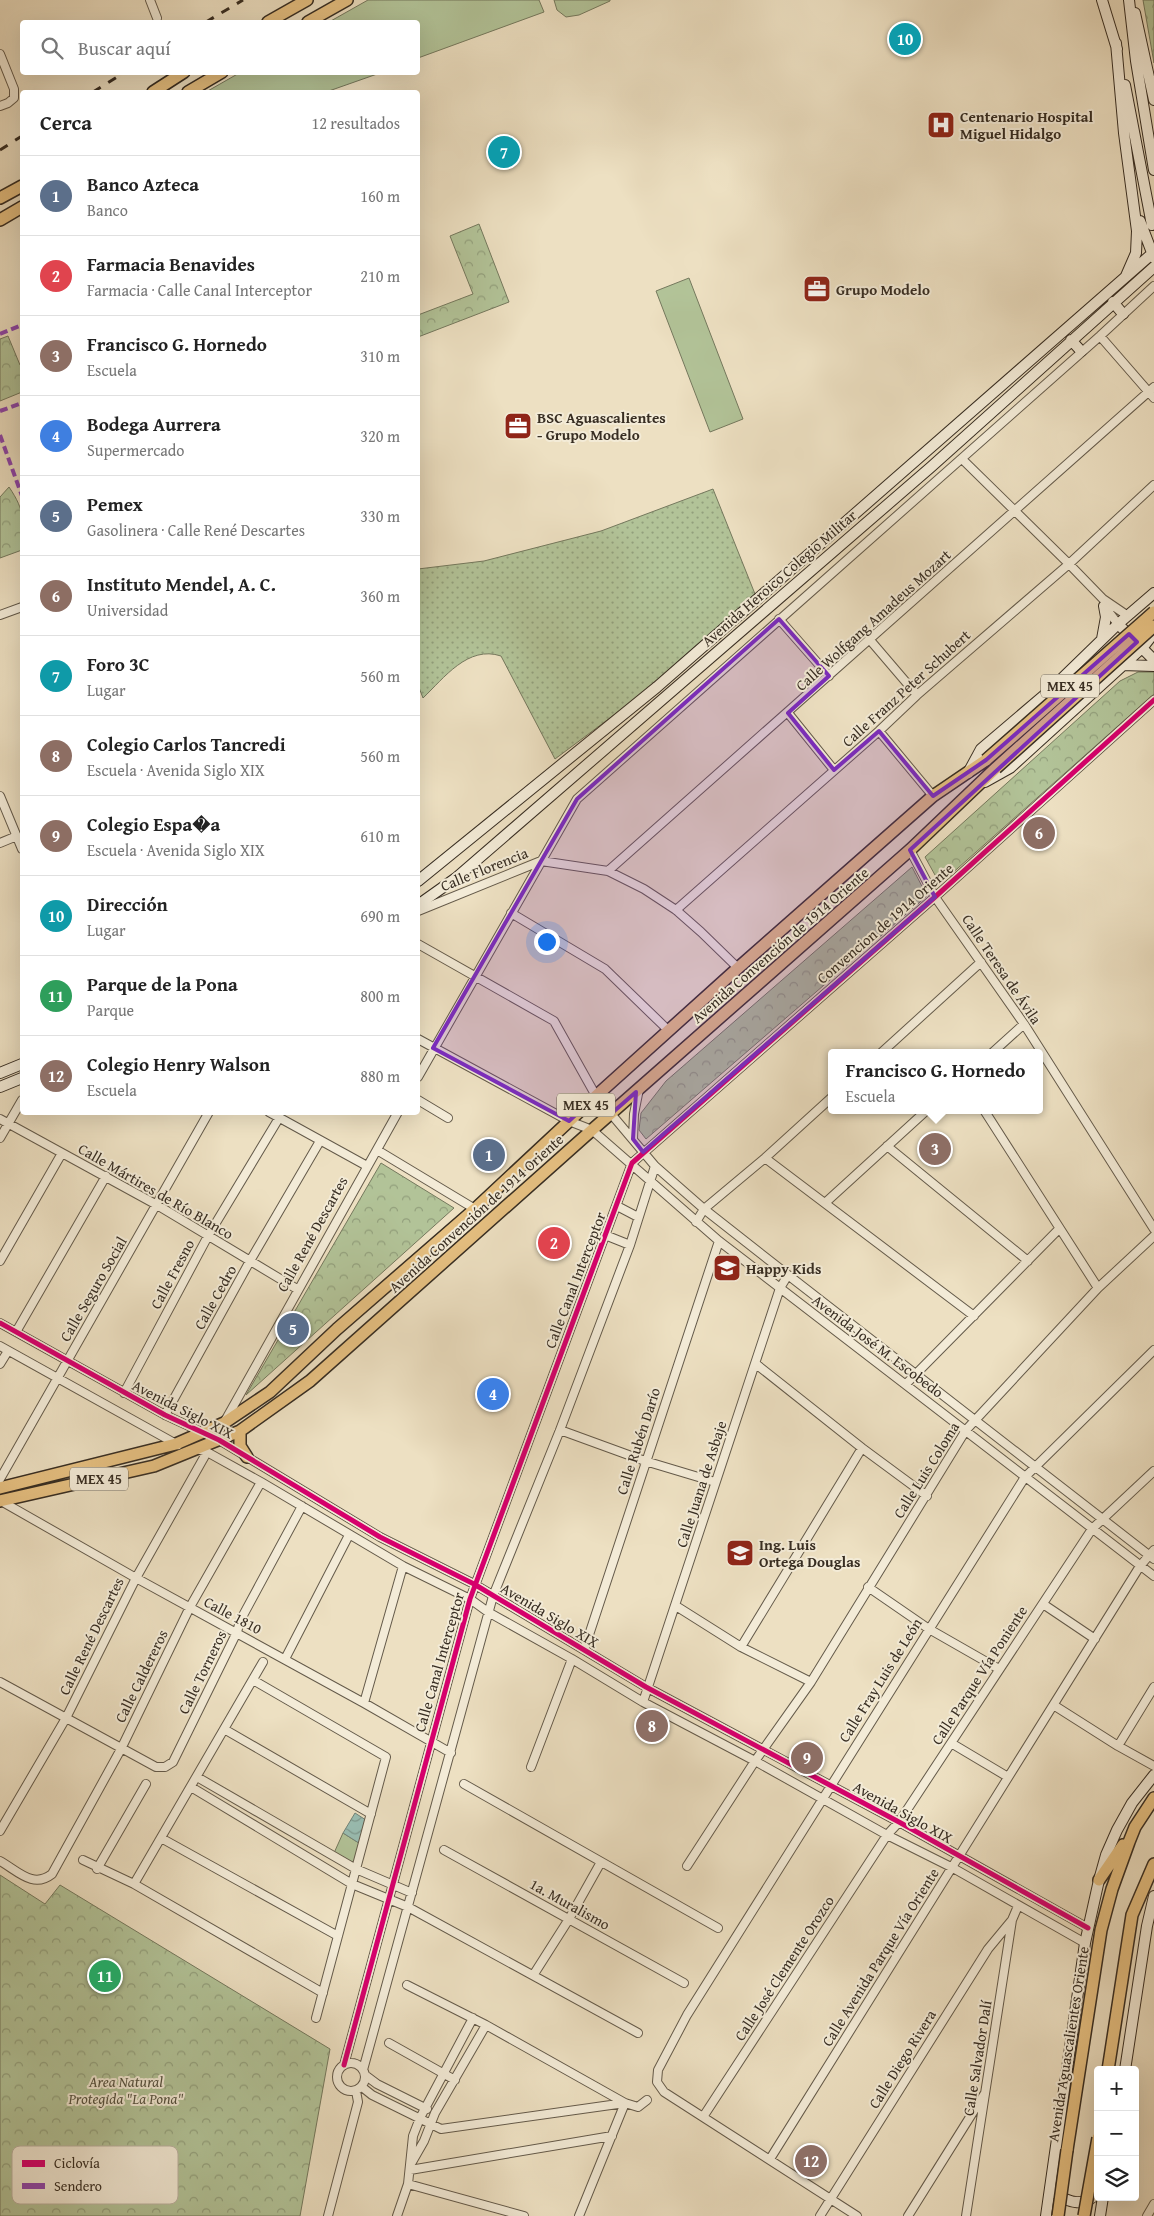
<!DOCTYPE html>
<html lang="es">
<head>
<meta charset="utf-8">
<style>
  :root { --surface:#fff; --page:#f6f6f6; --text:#222; --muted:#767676; --line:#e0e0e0; --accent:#d93025 }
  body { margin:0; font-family:"Gentium Book Plus",serif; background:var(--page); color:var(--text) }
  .controls { position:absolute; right:15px; bottom:15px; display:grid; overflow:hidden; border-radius:5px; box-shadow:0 5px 20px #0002 }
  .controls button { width:45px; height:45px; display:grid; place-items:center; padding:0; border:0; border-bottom:1px solid var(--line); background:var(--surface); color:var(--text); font:25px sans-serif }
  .you { position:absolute; left:546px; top:941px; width:18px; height:18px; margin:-12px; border:4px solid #fff; border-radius:50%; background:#1a73e8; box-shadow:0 0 0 8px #1a73e833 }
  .badge { display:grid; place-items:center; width:32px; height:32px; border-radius:50%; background:var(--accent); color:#fff; font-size:16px; font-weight:700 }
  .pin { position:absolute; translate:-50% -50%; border:2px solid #fff; box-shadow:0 1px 5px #0006 }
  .popup { position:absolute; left:828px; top:1049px; width:215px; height:65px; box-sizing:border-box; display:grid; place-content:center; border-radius:5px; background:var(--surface); filter:drop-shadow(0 1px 4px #0005); font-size:16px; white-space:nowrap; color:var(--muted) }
  .popup b { font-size:19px; color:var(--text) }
  .popup::after { content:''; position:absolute; left:50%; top:100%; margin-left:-10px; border:10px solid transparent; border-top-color:var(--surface) }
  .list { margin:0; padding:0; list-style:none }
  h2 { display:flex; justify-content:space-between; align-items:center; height:65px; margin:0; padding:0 20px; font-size:21px }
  h2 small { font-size:16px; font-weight:400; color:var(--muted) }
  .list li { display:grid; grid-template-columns:32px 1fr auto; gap:15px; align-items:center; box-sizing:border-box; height:80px; padding:0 20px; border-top:1px solid var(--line) }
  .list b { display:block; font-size:19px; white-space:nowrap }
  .list p { margin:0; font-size:16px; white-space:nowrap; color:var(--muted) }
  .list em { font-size:16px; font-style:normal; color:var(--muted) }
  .icon { flex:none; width:28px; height:28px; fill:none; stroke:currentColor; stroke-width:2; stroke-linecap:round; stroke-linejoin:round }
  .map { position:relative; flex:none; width:1154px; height:2216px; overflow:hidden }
  .search { position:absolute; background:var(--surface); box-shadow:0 5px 20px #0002; left:20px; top:20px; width:400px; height:55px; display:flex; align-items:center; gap:12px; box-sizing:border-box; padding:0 18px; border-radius:5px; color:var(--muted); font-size:19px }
  .panel { position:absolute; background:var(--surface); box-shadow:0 5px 20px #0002; left:20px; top:90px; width:400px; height:1025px; border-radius:5px }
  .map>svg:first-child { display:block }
</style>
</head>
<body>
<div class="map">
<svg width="1154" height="2216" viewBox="0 0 1154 2216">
  <defs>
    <pattern id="grass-dots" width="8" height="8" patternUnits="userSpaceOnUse" patternTransform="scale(1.25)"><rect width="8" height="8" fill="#b2c398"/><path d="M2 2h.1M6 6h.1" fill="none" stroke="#929f7c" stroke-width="1.8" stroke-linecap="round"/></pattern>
    <pattern id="forest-crowns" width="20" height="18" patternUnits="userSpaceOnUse" patternTransform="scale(1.25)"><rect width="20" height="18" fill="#b2c398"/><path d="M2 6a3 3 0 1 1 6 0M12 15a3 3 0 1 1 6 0" fill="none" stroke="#929f7c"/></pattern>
    <pattern id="water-waves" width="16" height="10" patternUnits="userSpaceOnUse" patternTransform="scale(1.25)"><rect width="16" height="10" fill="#99bdb2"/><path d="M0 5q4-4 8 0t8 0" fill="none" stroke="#7e9a90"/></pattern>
  </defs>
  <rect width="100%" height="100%" fill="#ede0c2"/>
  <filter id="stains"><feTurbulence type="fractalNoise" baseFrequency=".004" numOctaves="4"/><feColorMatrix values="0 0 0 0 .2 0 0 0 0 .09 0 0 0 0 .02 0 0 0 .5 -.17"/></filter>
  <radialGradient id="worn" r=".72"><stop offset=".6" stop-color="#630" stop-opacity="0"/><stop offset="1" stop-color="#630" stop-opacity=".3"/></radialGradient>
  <!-- grass -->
  <path fill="url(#grass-dots)" stroke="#74785d" d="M713 489 755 594 634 700 555 759 501 656C468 645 444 678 423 698L418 685V569L484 561 601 531Z"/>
  <!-- forest -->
  <path fill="url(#forest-crowns)" stroke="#74785d" d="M1143 0H1154V63Z
    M479 224 509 302 418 337V315L473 294 450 236Z
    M8 336 20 365 22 364V392L0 401V339Z
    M9 487C26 512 23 521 22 550L0 558V497Z
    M1138 672H1154V694L940 884 925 857 1120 681Z
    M912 867 927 896 646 1139 639 1130 641 1113 666 1081Z
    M381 1163 454 1208 246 1395Z
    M0 1875 45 1904 60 1885 330 2049 300 2216H0Z"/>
  <!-- garden -->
  <path fill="#b2c398" stroke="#74785d" d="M368 0H539L544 12 418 58V22H329Z
    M554 0H610V1L579 15 566 17 557 10Z
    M241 72H380V73L326 92H206Z
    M689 278 743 419 710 432 656 291Z
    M343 1833 362 1845 356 1867 334 1853Z"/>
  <!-- water -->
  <path fill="url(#water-waves)" stroke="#728378" d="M355 1813 369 1822 362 1845 343 1833Z"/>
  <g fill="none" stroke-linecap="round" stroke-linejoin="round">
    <defs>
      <path id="street" d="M150 0 157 18
        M0 54 14 89V98L8 103 0 106
        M1100 336 1154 398
        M962 459 1069 564 1103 599 1128 616
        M1104 606 1118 624
        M0 615 22 607
        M779 619 829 676
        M870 640 917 695
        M788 713 834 770
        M879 731 933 796
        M0 796 22 849
        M0 843 17 836
        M910 850 935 897 1024 1024 1154 1229
        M608 871 1154 387
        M676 910 879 731 917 695 1069 564 1154 485
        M418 911 541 861 608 871 644 889 676 910 701 932 738 968
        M511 913 605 969 669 1031
        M418 944 554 1021 596 1096 655 1166 704 1209 788 1275 1154 1559
        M418 1039 569 1121 592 1130 719 1241 1154 1576
        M881 1053 981 962
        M992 1053 1024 1024
        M418 1077 577 799 1100 336 1154 286
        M418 1100 448 1118
        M984 1110 1098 1288
        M269 1112 367 1166
        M0 1119 157 1205 297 1289
        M0 1138 22 1100
        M633 1139 634 1114 639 1089
        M887 1146 1028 1261
        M377 1150 475 1209
        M765 1158 974 1316
        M825 1203 927 1110
        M617 1206 638 1217
        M696 1222 704 1209 765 1158 831 1098
        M605 1235 630 1245
        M0 1261 62 1153
        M0 1323 165 1415 219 1440 380 1537 474 1584 646 1687 899 1822 1088 1928
        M16 1332 106 1176
        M0 1346 178 1445
        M0 1364 8 1351
        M756 1364 862 1448 927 1496
        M906 1384 1059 1229
        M124 1393 208 1236 279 1118
        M165 1415 250 1261 320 1141
        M225 1421 398 1112
        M560 1430 645 1461 715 1482
        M196 1449 207 1452 261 1482 403 1566 470 1599 488 1612 572 1659 643 1702 755 1761 887 1835 953 1868 1085 1943
        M0 1479 209 1112
        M1 1501 136 1578 364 1703 451 1753
        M868 1587 929 1629 999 1669
        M1043 1604 1095 1639
        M676 1606 741 1647 811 1682
        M741 1647 862 1448
        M584 1650 719 1241
        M285 1659 349 1535
        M253 1680 386 1757 316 2018
        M0 1682 156 1767H165L173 1762 237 1632 240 1621 302 1506
        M643 1702 780 1288 788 1275
        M364 1703 403 1566
        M1055 1706 1118 1746 1154 1766
        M224 1729 371 1814
        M951 1743 1008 1777
        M1118 1746 1154 1687
        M531 1767 572 1659
        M197 1777 356 1869 412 1893
        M464 1784 718 1928
        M191 1787 352 1884 408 1907 638 2033
        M0 1831 66 1718 136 1578 207 1452
        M161 1838 338 1936
        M444 1850 684 1983
        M83 1860 134 1884 323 1993
        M0 1861C18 1871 33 1889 52 1874L121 1749 190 1607 261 1482
        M687 1866 755 1761 811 1682 966 1430 1098 1288 1154 1236
        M97 1869 146 1784
        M134 1884 263 1662
        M534 1974 569 1919 601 1862
        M407 1985 486 2025 625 2103 638 2107 647 2100
        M389 2043 455 2080
        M337 2077a14 14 0 1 1 28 0a14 14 0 1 1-28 0Z
        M344 2065 470 1599 632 1163 935 897 1154 700
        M363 2070 493 1596 560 1430 630 1245 655 1166
        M365 2075 377 2084 427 2109
        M362 2087 372 2095 441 2129 625 2103 579 2216
        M703 2117 887 1835 899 1822 1092 1529 1154 1471
        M770 2159 1140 1566 1154 1550
        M412 2162 424 2141 435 2113 486 2025
        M410 2170 612 2136
        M408 2184 524 2216
        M328 2216 358 2102 356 2091
        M397 2216 408 2184 413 2136 420 2118 473 2018
        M820 2216 988 1949 1012 1920
        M857 2216 664 2092 657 2082 658 2070 687 2015 1025 1477 1154 1350
        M908 2216 985 2093
        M966 2216 1012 1920 1018 1906
        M1147 2216 1154 2204"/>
      <path id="secondary" d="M1102 0 1117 49
        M1129 0 1136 61 1154 170
        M1135 13 1154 100
        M1116 43 1124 133 1137 231 1136 253 1126 276
        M1125 85 1152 225
        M1140 221 1154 258
        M1113 302 1123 314
        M1071 340 1081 351
        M1118 624 1154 660
        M1102 639 1106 617 1104 606
        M1122 665 1154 666
        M968 773 981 749 1048 692 1118 624 1154 593
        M985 782 1010 768 1143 647 1154 633
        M418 881 657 687 1154 252
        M418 905 456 878 931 467 1154 267
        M0 1073 22 1064
        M0 1087 22 1078
        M1125 2070 1147 1926 1154 1896
        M1055 2193C1069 2203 1085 2208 1098 2192
        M1046 2216 1085 1943 1099 1880 1106 1855 1117 1830 1132 1803 1154 1775
        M1100 2216 1103 2197"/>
      <path id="primary" d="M268 22 307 0
        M308 22 347 0
        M153 92 184 72
        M188 92 222 72
        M0 198 22 186
        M0 220 22 207
        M240 1431V1446L247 1457
        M0 1488 176 1444 224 1423 270 1392 337 1329 475 1209 596 1096 738 968 933 796 986 760
        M0 1501 154 1466 240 1431 310 1381 592 1130 910 850 996 768
        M1099 1880 1123 1845
        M1108 2070 1132 1915 1154 1864
        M1067 2150 1101 1930 1112 1889 1129 1842 1135 1827 1154 1798"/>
    </defs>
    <!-- street casing -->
    <use href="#street" stroke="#645a4a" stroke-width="10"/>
    <!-- secondary casing -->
    <use href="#secondary" stroke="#372d22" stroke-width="12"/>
    <!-- primary casing -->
    <use href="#primary" stroke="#372d22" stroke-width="14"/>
    <!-- street -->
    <use href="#street" stroke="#f3ebd7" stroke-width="8"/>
    <!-- secondary -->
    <use href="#secondary" stroke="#f3ebd7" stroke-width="10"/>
    <!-- primary -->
    <use href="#primary" stroke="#e6c081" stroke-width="11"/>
    <!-- rail -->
    <path stroke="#372d22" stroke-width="3" stroke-dasharray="9 9" stroke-linecap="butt" d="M206 22 243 0
      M93 92 125 72
      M0 150 22 136"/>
    <defs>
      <path id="primary-bridge" d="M986 760 1154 612
        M996 768 1154 626
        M1058 2216 1067 2150
        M1084 2216 1098 2138"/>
    </defs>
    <!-- primary-bridge casing -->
    <use href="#primary-bridge" stroke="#372d22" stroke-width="14" stroke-linecap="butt"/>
    <!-- primary-bridge -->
    <use href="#primary-bridge" stroke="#e6c081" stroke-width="11"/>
    <!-- quiet -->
    <path stroke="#8e44ad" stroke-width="4" stroke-dasharray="8 4" stroke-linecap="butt" d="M0 334 22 325
      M0 411 22 403
      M0 435 22 496"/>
    <defs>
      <path id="cycleway" d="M0 1323 165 1415 219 1440 380 1537 474 1584 646 1687 899 1822 1088 1928
        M344 2065 470 1599 632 1163 935 897 1154 700"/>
    </defs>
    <!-- cycleway casing -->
    <use href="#cycleway" stroke="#f3ebd7" stroke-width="8"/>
    <!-- cycleway -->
    <use href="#cycleway" stroke="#d6006c" stroke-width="5"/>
  </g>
  <!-- marked area -->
  <path fill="#7b2cbf" fill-opacity="0.2" stroke="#7b2cbf" stroke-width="4" stroke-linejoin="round" d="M779 619 829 676 788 713 834 770 879 731 933 796 986 760 1129 634 1137 642 910 850 935 897 643 1152 633 1139 636 1092 612 1113 596 1096 569 1121 433 1048 577 799Z"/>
  <!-- icons -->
  <defs>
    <symbol id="hospital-square" viewBox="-11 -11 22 22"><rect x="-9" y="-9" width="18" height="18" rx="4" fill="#8f2418" stroke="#f3ebd7"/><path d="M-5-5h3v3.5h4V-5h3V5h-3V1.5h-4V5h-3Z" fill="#fff"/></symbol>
    <symbol id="office-square" viewBox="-11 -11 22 22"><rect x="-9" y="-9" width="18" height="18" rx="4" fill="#8f2418" stroke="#f3ebd7"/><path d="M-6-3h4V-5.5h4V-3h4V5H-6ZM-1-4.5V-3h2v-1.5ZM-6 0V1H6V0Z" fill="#fff"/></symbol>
    <symbol id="school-square" viewBox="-11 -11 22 22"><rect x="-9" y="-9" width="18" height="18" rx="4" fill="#8f2418" stroke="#f3ebd7"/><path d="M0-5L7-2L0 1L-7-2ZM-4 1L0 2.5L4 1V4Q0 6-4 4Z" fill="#fff"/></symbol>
  </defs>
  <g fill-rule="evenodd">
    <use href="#hospital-square" x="925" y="109" width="32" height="32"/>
    <use href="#office-square" x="801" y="273" width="32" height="32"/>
    <use href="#office-square" x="502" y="410" width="32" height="32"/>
    <use href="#school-square" x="711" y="1252" width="32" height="32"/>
    <use href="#school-square" x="724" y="1537" width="32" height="32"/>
  </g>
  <g text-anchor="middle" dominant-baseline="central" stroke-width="4" stroke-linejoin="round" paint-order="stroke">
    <!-- shield labels -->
    <g fill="#f3ebd7" stroke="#6f6658" stroke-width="1">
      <rect x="1041" y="674.5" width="58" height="23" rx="4"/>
      <rect x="557" y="1093.5" width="58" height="23" rx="4"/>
      <rect x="70" y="1467.5" width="58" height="23" rx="4"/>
    </g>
    <g font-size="14" font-weight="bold" fill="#372d22">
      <text x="1070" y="686">MEX 45</text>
      <text x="586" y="1105">MEX 45</text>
      <text x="99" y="1479">MEX 45</text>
    </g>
    <!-- poi labels -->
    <g font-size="15" font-weight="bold" fill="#372d22" stroke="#f3ebd7" text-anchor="start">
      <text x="960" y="116">Centenario Hospital<tspan x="960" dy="17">Miguel Hidalgo</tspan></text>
      <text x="836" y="289">Grupo Modelo</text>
      <text x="537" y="417">BSC Aguascalientes<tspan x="537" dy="17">- Grupo Modelo</tspan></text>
      <text x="746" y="1268">Happy Kids</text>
      <text x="759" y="1544">Ing. Luis<tspan x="759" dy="17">Ortega Douglas</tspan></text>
    </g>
    <!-- street labels -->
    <g font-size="15" fill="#372d22" stroke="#f3ebd7">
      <text transform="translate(779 578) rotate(-41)">Avenida Heroico Colegio Militar</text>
      <text transform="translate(873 620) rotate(-42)">Calle Wolfgang Amadeus Mozart</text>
      <text transform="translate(906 688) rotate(-42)">Calle Franz Peter Schubert</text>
      <text transform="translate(484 869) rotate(-22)">Calle Florencia</text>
      <text transform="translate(885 923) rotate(-41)">Convencion de 1914 Oriente</text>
      <text transform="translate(780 945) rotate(-41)">Avenida Convención de 1914 Oriente</text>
      <text transform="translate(1002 969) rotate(56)">Calle Teresa de Ávila</text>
      <text transform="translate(156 1191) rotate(30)">Calle Mártires de Río Blanco</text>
      <text transform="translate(476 1213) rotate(-42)">Avenida Convención de 1914 Oriente</text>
      <text transform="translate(312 1234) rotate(-61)">Calle René Descartes</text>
      <text transform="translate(172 1274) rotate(-62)">Calle Fresno</text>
      <text transform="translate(575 1280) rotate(-69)">Calle Canal Interceptor</text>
      <text transform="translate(93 1289) rotate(-60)">Calle Seguro Social</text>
      <text transform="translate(215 1297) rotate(-61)">Calle Cedro</text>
      <text transform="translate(878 1346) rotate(37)">Avenida José M. Escobedo</text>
      <text transform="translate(183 1409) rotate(27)">Avenida Siglo XIX</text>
      <text transform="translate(638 1441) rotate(-72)">Calle Rubén Darío</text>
      <text transform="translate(926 1470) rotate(-58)">Calle Luis Coloma</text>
      <text transform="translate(701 1484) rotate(-72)">Calle Juana de Asbaje</text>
      <text transform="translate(233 1615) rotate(28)">Calle 1810</text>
      <text transform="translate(550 1615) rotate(31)">Avenida Siglo XIX</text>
      <text transform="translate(91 1636) rotate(-64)">Calle René Descartes</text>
      <text transform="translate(439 1662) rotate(-74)">Calle Canal Interceptor</text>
      <text transform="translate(202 1672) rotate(-64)">Calle Torneros</text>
      <text transform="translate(979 1675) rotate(-57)">Calle Parque Vía Poniente</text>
      <text transform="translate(141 1676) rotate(-64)">Calle Caldereros</text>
      <text transform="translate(880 1680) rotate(-58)">Calle Fray Luis de León</text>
      <text transform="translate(903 1812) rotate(29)">Avenida Siglo XIX</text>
      <text transform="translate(570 1904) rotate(29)">1a. Muralismo</text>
      <text transform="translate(880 1957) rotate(-58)">Calle Avenida Parque Vía Oriente</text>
      <text transform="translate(784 1968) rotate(-57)">Calle José Clemente Orozco</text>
      <text transform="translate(1068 2044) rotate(-81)">Avenida Aguascalientes Oriente</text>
      <text transform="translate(977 2058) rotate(-81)">Calle Salvador Dalí</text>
      <text transform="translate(902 2059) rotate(-58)">Calle Diego Rivera</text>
    </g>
    <!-- park labels -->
    <g font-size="15" font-style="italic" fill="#565240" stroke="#f3ebd7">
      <text x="126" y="2081">Area Natural<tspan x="126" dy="17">Protegida "La Pona"</tspan></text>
    </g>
  </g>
  <!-- legend -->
  <rect x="12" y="2146" width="166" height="58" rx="8" fill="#f3ebd7" stroke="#bbb2a1" stroke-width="1"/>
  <rect x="22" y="2160" width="23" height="7" fill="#d6006c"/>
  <rect x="22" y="2183" width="23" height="6" fill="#8e44ad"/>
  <g font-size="14" fill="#372d22">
    <text x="54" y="2168">Ciclovía</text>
    <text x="54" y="2191">Sendero</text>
  </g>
  <rect width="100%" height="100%" filter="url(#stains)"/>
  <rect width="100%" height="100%" fill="url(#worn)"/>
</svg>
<div class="controls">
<button>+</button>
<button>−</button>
<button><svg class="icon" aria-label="layers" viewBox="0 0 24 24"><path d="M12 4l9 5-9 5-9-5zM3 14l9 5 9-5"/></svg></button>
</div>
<div class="you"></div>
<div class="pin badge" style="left:489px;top:1155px;background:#5c6f8a">1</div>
<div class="pin badge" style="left:554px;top:1243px;background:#e0444e">2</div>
<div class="pin badge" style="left:935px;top:1149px;background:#8d6e63">3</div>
<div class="popup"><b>Francisco G. Hornedo</b>Escuela</div>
<div class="pin badge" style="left:493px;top:1394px;background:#3f7fe0">4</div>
<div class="pin badge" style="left:293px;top:1329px;background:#5c6f8a">5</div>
<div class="pin badge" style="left:1039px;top:833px;background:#8d6e63">6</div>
<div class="pin badge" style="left:504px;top:152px;background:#0f9aa8">7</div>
<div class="pin badge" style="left:652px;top:1726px;background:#8d6e63">8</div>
<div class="pin badge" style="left:807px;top:1758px;background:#8d6e63">9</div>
<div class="pin badge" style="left:905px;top:39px;background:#0f9aa8">10</div>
<div class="pin badge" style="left:105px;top:1976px;background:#2e9e5b">11</div>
<div class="pin badge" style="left:811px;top:2161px;background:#8d6e63">12</div>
<div class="search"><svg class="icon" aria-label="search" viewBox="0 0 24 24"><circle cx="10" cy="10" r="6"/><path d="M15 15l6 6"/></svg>Buscar aquí</div>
<section class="panel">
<h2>Cerca<small>12 resultados</small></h2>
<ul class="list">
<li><span class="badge" style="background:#5c6f8a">1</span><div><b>Banco Azteca</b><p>Banco</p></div><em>160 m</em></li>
<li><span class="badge" style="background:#e0444e">2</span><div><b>Farmacia Benavides</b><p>Farmacia · Calle Canal Interceptor</p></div><em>210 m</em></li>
<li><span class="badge" style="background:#8d6e63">3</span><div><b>Francisco G. Hornedo</b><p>Escuela</p></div><em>310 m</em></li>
<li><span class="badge" style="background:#3f7fe0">4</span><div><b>Bodega Aurrera</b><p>Supermercado</p></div><em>320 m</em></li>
<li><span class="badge" style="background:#5c6f8a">5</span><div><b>Pemex</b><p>Gasolinera · Calle René Descartes</p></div><em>330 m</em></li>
<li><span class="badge" style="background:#8d6e63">6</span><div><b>Instituto Mendel, A. C.</b><p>Universidad</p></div><em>360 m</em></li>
<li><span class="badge" style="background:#0f9aa8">7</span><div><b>Foro 3C</b><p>Lugar</p></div><em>560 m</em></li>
<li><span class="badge" style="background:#8d6e63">8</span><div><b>Colegio Carlos Tancredi</b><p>Escuela · Avenida Siglo XIX</p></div><em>560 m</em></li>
<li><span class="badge" style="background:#8d6e63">9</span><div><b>Colegio Espa�a</b><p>Escuela · Avenida Siglo XIX</p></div><em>610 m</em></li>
<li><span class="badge" style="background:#0f9aa8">10</span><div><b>Dirección</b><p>Lugar</p></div><em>690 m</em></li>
<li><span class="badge" style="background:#2e9e5b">11</span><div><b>Parque de la Pona</b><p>Parque</p></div><em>800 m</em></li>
<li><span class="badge" style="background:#8d6e63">12</span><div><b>Colegio Henry Walson</b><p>Escuela</p></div><em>880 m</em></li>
</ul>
</section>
</div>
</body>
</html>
